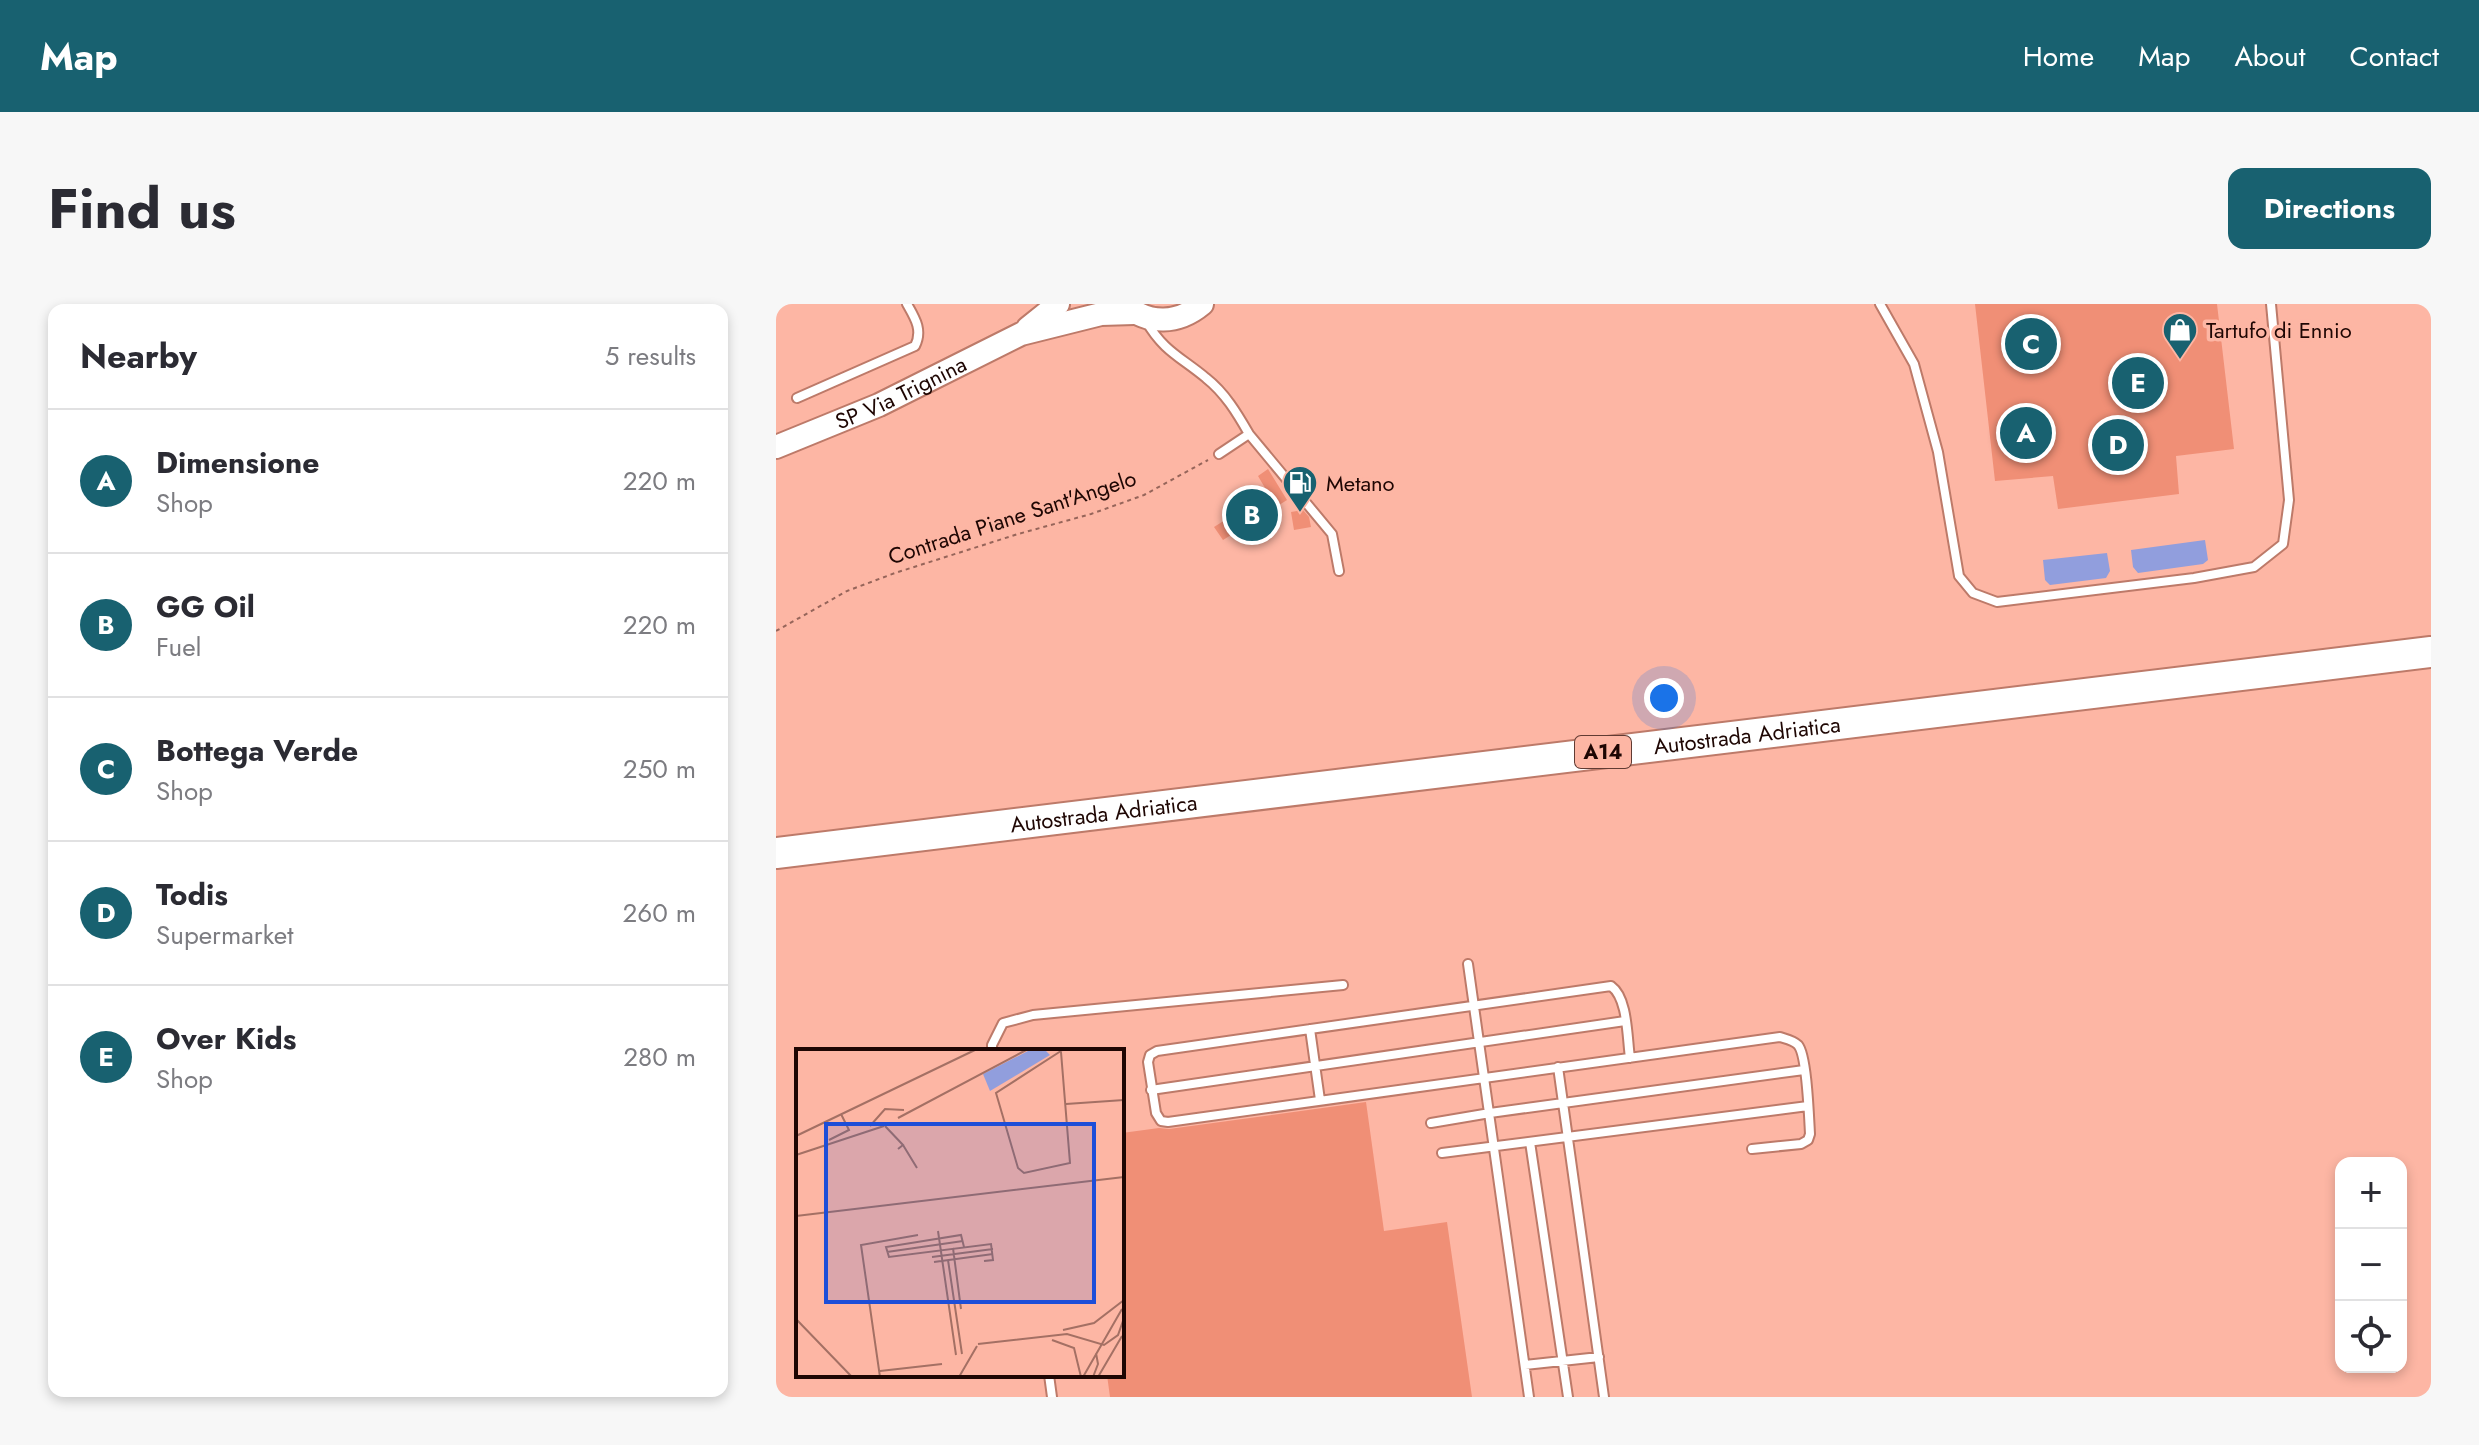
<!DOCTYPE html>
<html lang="en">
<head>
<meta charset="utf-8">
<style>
  :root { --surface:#fff; --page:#f7f7f7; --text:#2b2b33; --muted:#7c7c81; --line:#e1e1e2; --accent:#186170 }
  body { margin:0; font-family:Jost,sans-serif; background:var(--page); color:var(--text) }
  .controls { position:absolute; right:24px; bottom:24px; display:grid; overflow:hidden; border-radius:16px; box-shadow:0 4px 12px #0003 }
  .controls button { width:72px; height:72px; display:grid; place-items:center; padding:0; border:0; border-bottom:2px solid var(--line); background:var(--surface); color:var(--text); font:40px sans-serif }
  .you { position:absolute; left:888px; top:394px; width:28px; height:28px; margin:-20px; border:6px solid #fff; border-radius:50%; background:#1a73e8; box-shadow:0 0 0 12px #1a73e833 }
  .badge { display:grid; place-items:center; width:52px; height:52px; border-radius:50%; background:var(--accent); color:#fff; font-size:26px; font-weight:700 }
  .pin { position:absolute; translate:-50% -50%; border:4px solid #fff; box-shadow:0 2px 8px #0006 }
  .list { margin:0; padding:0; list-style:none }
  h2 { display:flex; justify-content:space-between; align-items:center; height:104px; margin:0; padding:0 32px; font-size:34px }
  h2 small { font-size:26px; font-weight:400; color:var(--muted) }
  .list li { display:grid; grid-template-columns:52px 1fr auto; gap:24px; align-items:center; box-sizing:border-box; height:144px; padding:0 32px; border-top:2px solid var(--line) }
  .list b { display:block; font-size:30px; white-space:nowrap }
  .list p { margin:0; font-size:26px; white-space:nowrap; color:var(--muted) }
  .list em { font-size:26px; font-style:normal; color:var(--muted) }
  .icon { flex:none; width:44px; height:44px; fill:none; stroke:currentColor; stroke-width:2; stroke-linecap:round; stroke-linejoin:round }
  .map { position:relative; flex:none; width:1655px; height:1093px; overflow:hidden; border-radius:16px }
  header { display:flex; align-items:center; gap:48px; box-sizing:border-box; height:112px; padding:0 40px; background:var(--accent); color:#fff }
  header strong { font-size:38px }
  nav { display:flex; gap:44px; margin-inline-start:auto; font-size:28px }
  .intro { display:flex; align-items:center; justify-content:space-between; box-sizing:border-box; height:192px; padding:0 48px }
  h1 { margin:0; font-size:56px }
  .button { padding:20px 36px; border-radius:16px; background:var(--accent); color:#fff; font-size:28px; font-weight:700 }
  main { display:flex; gap:48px; padding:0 48px }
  aside { flex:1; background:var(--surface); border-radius:16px; box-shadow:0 4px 12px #0003 }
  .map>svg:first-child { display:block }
</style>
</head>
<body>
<header>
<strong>Map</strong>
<nav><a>Home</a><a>Map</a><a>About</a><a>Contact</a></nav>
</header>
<div class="intro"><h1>Find us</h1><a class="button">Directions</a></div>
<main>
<aside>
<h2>Nearby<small>5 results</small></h2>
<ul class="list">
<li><span class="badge">A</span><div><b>Dimensione</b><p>Shop</p></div><em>220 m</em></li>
<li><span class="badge">B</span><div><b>GG Oil</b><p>Fuel</p></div><em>220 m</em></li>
<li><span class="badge">C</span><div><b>Bottega Verde</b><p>Shop</p></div><em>250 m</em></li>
<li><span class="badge">D</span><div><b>Todis</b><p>Supermarket</p></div><em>260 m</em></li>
<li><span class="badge">E</span><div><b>Over Kids</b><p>Shop</p></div><em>280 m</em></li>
</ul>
</aside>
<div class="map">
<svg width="1655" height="1093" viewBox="0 0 1655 1093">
  <rect width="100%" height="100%" fill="#fdb6a4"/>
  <!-- green -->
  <path fill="#919edd" d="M1429 236 1432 256 1427 260 1362 269 1357 263 1355 246Z
    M1331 249 1334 267 1330 274 1274 281 1269 276 1267 256Z"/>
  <!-- building -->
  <path fill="#f08f76" d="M1199 0H1441L1458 145 1400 152 1403 190 1282 205 1277 172 1219 177Z
    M492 165 511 196 447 236 438 223 492 189 482 172Z
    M527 206 533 213 535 223 518 226 515 208Z
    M590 798 608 927 671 918 696 1093H334L331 1071H346V829L383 824 393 825Z"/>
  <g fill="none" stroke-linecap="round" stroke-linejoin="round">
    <defs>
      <path id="lane" d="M1104 0 1138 60 1162 148 1183 272 1197 289 1221 298 1418 274 1478 263 1507 240 1513 196 1495 0
        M370 17C388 48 405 53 430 74 449 89 461 109 473 130L443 150
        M21 94 139 42C147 26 139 14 131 0
        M473 130 556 230 563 267
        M692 660 753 1093
        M534 725 544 796
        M216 747V741L227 719 257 711 567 681
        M854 754C851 733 852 694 835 682L381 747 374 751 372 758 380 809 385 817 392 818 1004 733C1010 735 1017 736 1022 741 1031 751 1033 813 1034 830L1032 836 1025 840 976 845
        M782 763 828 1093
        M375 786 849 717
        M655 819 714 809 1028 766
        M754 838 792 1093
        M666 849 1032 802
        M749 1061 823 1053
        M273 1071 276 1093"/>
      <g id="secondary">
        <path d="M349 1C373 21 402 20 426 0"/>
        <path d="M252 24 282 0"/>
        <path id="s1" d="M0 143 103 101 245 30 325 10 358 9"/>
      </g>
      <g id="highway">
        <path id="s2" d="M0 549 1655 348"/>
      </g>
    </defs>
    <!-- lane casing -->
    <use href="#lane" stroke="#bd7a69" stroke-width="12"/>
    <!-- secondary casing -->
    <use href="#secondary" stroke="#bd7a69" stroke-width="26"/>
    <!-- highway casing -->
    <use href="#highway" stroke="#bd7a69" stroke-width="34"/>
    <!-- path -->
    <path stroke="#96655a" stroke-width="2" stroke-dasharray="4 4" stroke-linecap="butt" d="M0 327 71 287 119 269 242 230 315 210 368 191 432 156"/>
    <!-- lane -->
    <use href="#lane" stroke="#fff" stroke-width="8"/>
    <!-- secondary -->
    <use href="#secondary" stroke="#fff" stroke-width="22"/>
    <!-- highway -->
    <use href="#highway" stroke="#fff" stroke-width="30"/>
  </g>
  <!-- icons -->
  <defs>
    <symbol id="shop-pin" viewBox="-11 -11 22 30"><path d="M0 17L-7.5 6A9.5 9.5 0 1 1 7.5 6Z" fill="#186170" stroke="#fdb6a4"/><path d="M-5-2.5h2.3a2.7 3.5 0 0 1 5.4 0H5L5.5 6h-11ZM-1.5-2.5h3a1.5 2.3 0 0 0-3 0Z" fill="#fff"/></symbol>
    <symbol id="fuel-pin" viewBox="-11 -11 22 30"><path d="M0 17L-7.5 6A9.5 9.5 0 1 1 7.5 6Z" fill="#186170" stroke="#fdb6a4"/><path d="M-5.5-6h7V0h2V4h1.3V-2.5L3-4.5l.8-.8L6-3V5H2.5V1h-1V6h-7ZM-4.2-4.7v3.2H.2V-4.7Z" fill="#fff"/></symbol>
  </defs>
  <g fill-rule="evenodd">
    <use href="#shop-pin" x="1384" y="6" width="40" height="54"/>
    <use href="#fuel-pin" x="504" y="159" width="40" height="54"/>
  </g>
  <g text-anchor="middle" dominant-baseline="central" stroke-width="7" stroke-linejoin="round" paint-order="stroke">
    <!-- shield labels -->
    <rect fill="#fdb6a4" stroke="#613b33" stroke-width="2" x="799" y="432" width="56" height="32" rx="6"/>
    <g font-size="20" font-weight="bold" fill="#1e0603">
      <text x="827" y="448">A14</text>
    </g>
    <!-- poi labels -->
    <g font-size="22" fill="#1e0603" stroke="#fdb6a4" text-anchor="start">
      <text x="1430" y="26">Tartufo di Ennio</text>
      <text x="550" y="179">Metano</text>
    </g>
    <!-- street labels -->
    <g font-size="22" fill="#1e0603" stroke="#fdb6a4">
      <text stroke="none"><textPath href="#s1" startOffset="136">SP Via Trignina</textPath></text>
      <text transform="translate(236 213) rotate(-18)">Contrada Piane Sant'Angelo</text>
      <text stroke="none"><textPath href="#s2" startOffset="978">Autostrada Adriatica</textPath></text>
      <text stroke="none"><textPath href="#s2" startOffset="330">Autostrada Adriatica</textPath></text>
    </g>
  </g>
  <!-- overview -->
  <g transform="translate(20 745)">
    <rect width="328" height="328" fill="#fdb6a4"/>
    <path d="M248 0 254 6 194 42 187 25 232 2Z" fill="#919edd"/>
    <path fill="none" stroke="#a47064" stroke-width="2" d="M265 3 274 114 228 124 222 119 200 44 268 0M270 55 328 51M102 69 232 0M74 77 89 60 108 61M89 77 107 96 102 100M0 87 181 0M33 91 53 81 45 65M107 96 121 119M0 106 88 77M0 167 328 128M142 182 160 306M168 198 165 186 90 198 93 208 195 195 197 211 188 212M157 199 165 260M91 203 167 192M136 208 197 200M152 211 166 305M138 213 197 205M0 270 56 328M267 281 298 274 328 251M256 291 278 299 285 328M182 295 271 285 308 296 322 286 328 269M84 322 146 315M84 328 65 196 122 186M163 328 181 297M287 328 326 260M297 328 302 315 300 304M302 328 326 287"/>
    <path fill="#1d4ed8" fill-opacity="0.15" stroke="#1d4ed8" stroke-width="4" d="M30 75H298V253H30Z"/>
    <rect width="328" height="328" fill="none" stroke="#1e0603" stroke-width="4"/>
  </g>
</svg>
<div class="controls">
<button>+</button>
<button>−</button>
<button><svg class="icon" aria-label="locate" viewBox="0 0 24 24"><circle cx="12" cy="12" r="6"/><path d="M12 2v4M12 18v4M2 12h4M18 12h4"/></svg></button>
</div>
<div class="you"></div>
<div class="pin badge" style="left:1250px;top:129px">A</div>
<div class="pin badge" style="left:476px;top:211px">B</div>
<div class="pin badge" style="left:1255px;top:40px">C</div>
<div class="pin badge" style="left:1342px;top:141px">D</div>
<div class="pin badge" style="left:1362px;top:79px">E</div>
</div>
</main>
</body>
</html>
